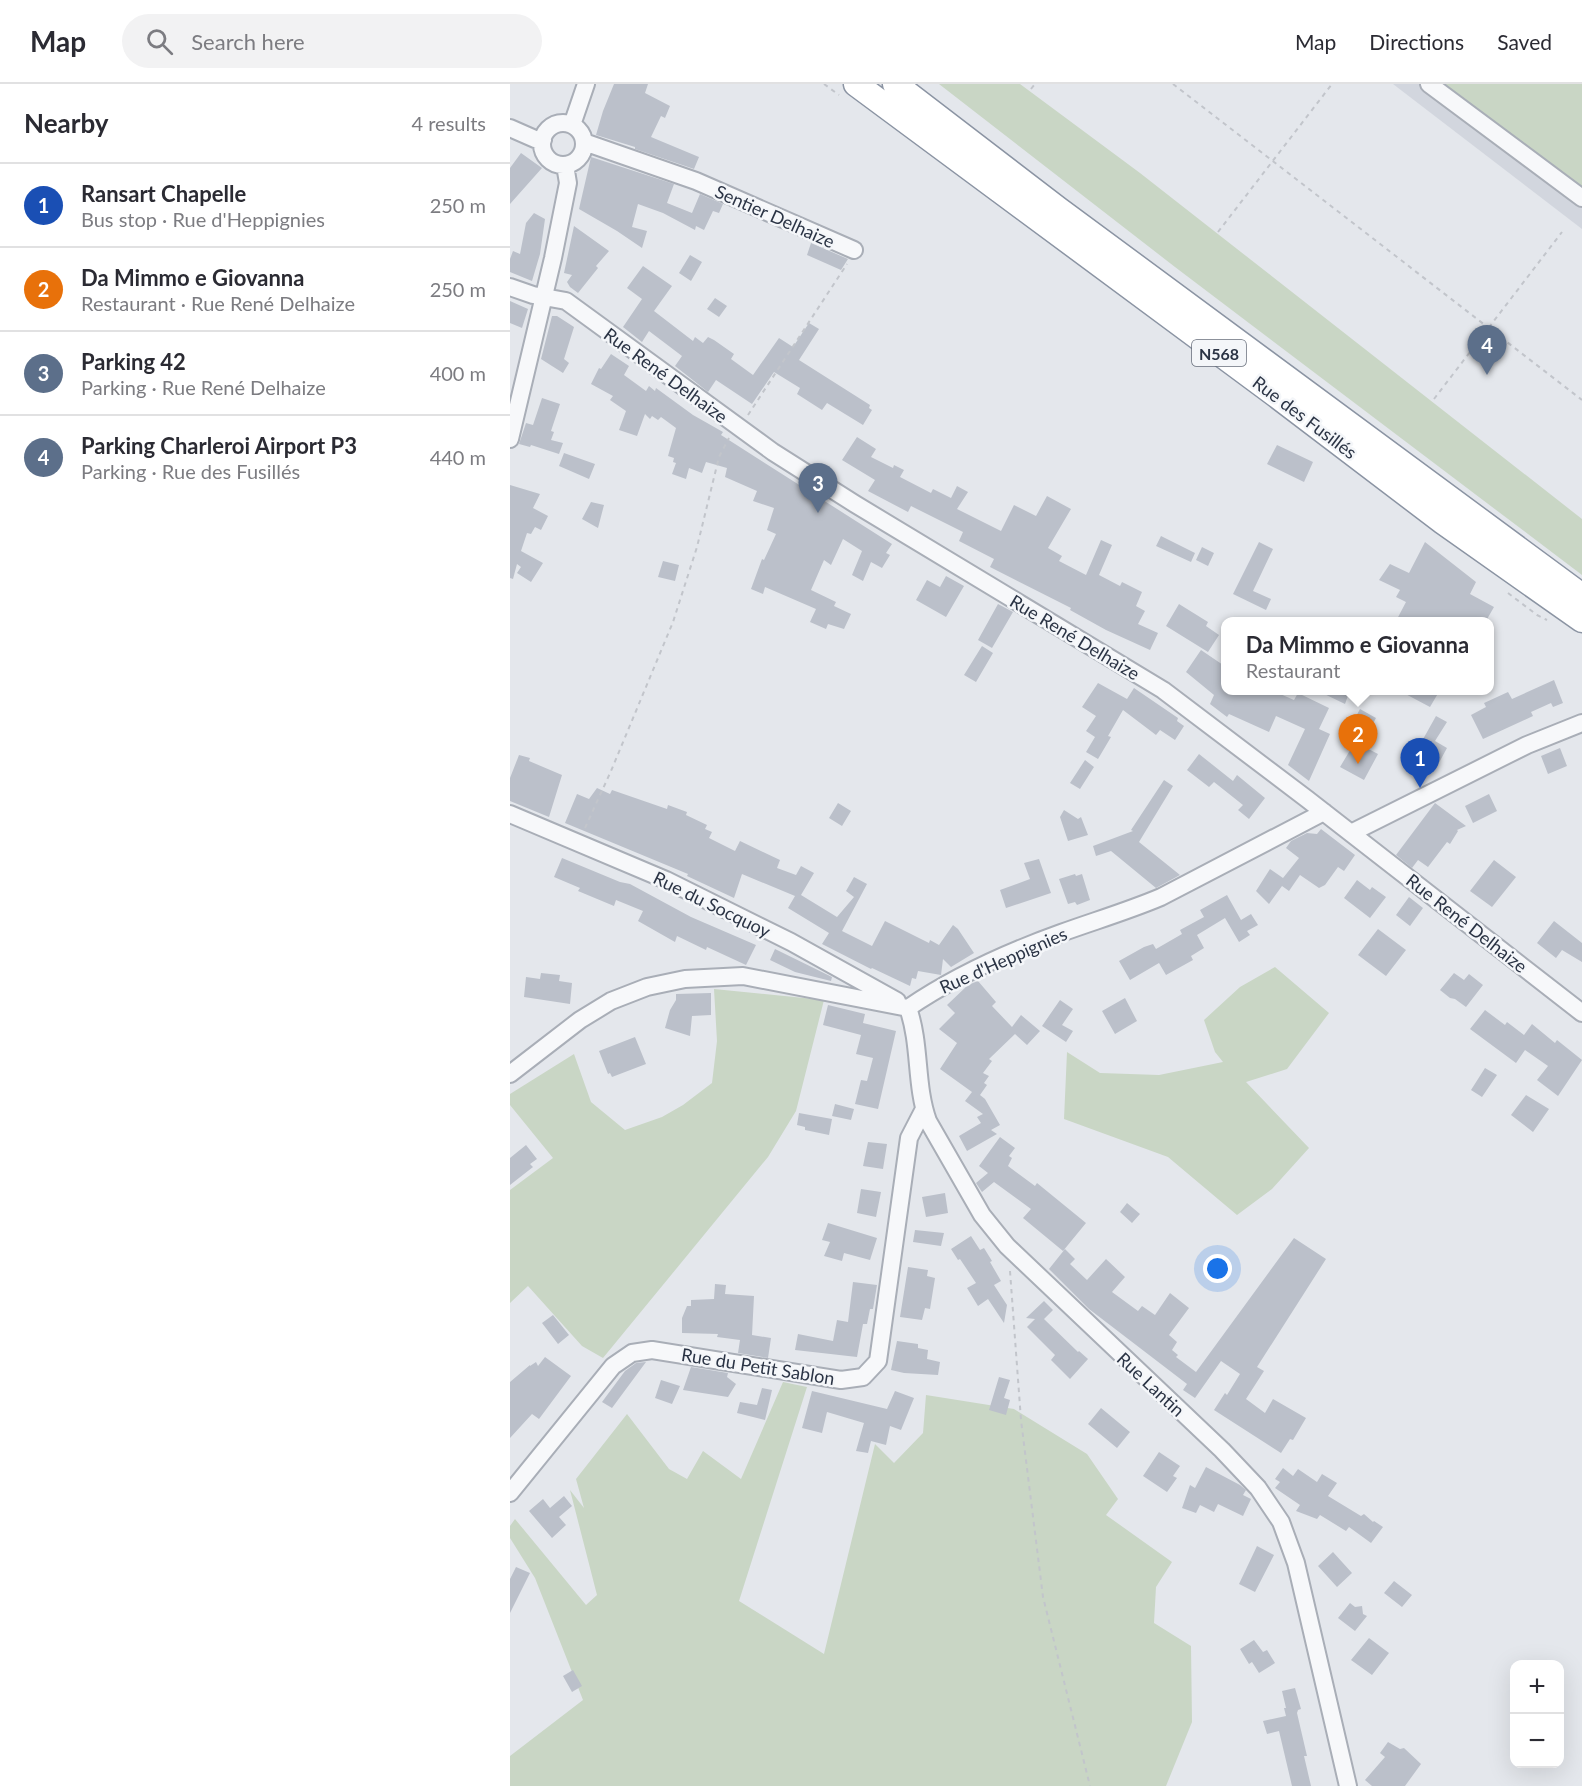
<!DOCTYPE html>
<html lang="en">
<head>
<meta charset="utf-8">
<style>
  :root { --surface:#fff; --page:#f2f2f3; --text:#2b2b33; --muted:#7c7c81; --line:#e1e1e2; --accent:#0b8043 }
  body { margin:0; font-family:Lato,sans-serif; background:var(--page); color:var(--text) }
  .controls { position:absolute; right:18px; bottom:18px; display:grid; overflow:hidden; border-radius:12px; box-shadow:0 6px 24px #0002 }
  .controls button { width:54px; height:54px; display:grid; place-items:center; padding:0; border:0; border-bottom:2px solid var(--line); background:var(--surface); color:var(--text); font:30px sans-serif }
  .you { position:absolute; left:708px; top:1185px; width:21px; height:21px; margin:-15px; border:4px solid #fff; border-radius:50%; background:#1a73e8; box-shadow:0 0 0 9px #1a73e833 }
  .badge { display:grid; place-items:center; width:39px; height:39px; border-radius:50%; background:var(--accent); color:#fff; font-size:20px; font-weight:700 }
  .pin { position:absolute; translate:-50% -50px; filter:drop-shadow(0 2px 3px #0008) }
  .pin::after { content:''; position:absolute; top:32px; width:21px; height:18px; background:inherit; clip-path:polygon(0 0,100% 0,50% 100%) }
  .popup { position:absolute; left:711px; top:533px; width:273px; height:78px; box-sizing:border-box; display:grid; place-content:center; border-radius:12px; background:var(--surface); filter:drop-shadow(0 2px 4px #0005); font-size:20px; white-space:nowrap; color:var(--muted) }
  .popup b { font-size:22px; color:var(--text) }
  .popup::after { content:''; position:absolute; left:50%; top:100%; margin-left:-12px; border:12px solid transparent; border-top-color:var(--surface) }
  .list { margin:0; padding:0; list-style:none }
  h2 { display:flex; justify-content:space-between; align-items:center; height:78px; margin:0; padding:0 24px; font-size:26px }
  h2 small { font-size:20px; font-weight:400; color:var(--muted) }
  .list li { display:grid; grid-template-columns:39px 1fr auto; gap:18px; align-items:center; box-sizing:border-box; height:84px; padding:0 24px; border-top:2px solid var(--line) }
  .list b { display:block; font-size:22px; white-space:nowrap }
  .list p { margin:0; font-size:20px; white-space:nowrap; color:var(--muted) }
  .list em { font-size:20px; font-style:normal; color:var(--muted) }
  .icon { flex:none; width:33px; height:33px; fill:none; stroke:currentColor; stroke-width:2; stroke-linecap:round; stroke-linejoin:round }
  .map { position:relative; flex:none; width:1072px; height:1702px; overflow:hidden }
  header { display:flex; align-items:center; gap:36px; box-sizing:border-box; height:84px; padding:0 30px; background:var(--surface); border-bottom:2px solid var(--line) }
  header strong { font-size:28px }
  nav { display:flex; gap:33px; margin-inline-start:auto; font-size:21px }
  .search { width:420px; height:54px; background:var(--page); display:flex; align-items:center; gap:15px; box-sizing:border-box; padding:0 21px; border-radius:33px; color:var(--muted); font-size:22px }
  main { display:flex }
  aside { flex:1; background:var(--surface) }
  .map>svg:first-child { display:block }
</style>
</head>
<body>
<header>
<strong>Map</strong>
<div class="search"><svg class="icon" aria-label="search" viewBox="0 0 24 24"><circle cx="10" cy="10" r="6"/><path d="M15 15l6 6"/></svg>Search here</div>
<nav><a>Map</a><a>Directions</a><a>Saved</a></nav>
</header>
<main>
<aside>
<h2>Nearby<small>4 results</small></h2>
<ul class="list">
<li><span class="badge" style="background:#1a4fb4">1</span><div><b>Ransart Chapelle</b><p>Bus stop · Rue d'Heppignies</p></div><em>250 m</em></li>
<li><span class="badge" style="background:#e8710a">2</span><div><b>Da Mimmo e Giovanna</b><p>Restaurant · Rue René Delhaize</p></div><em>250 m</em></li>
<li><span class="badge" style="background:#5c6f8a">3</span><div><b>Parking 42</b><p>Parking · Rue René Delhaize</p></div><em>400 m</em></li>
<li><span class="badge" style="background:#5c6f8a">4</span><div><b>Parking Charleroi Airport P3</b><p>Parking · Rue des Fusillés</p></div><em>440 m</em></li>
</ul>
</aside>
<div class="map">
<svg width="1072" height="1702" viewBox="0 0 1072 1702">
  <rect width="100%" height="100%" fill="#e4e7ec"/>
  <!-- built -->
  <path fill="#d2d6de" d="M883 0H1072V145Z"/>
  <!-- green -->
  <path fill="#c9d6c5" d="M429 0H510L630 89 1072 435V491L665 183Z
    M930 0H1072V105Z
    M765 883 819 929 777 985 736 998 799 1064 762 1105 727 1131 658 1073 554 1035 557 968 590 989 649 991 713 978 705 968 694 936 730 903Z
    M204 905 314 916 286 1027 258 1073 93 1274 72 1262 18 1202 0 1219V1106L43 1074 0 1021V1010L64 970 81 1018 115 1046 152 1033 173 1021 202 999 207 957Z
    M273 1298 297 1303 229 1517 314 1570 365 1360 384 1379 413 1349 416 1311 504 1325 577 1370 608 1415 596 1431 662 1478 646 1503 644 1539 681 1562 682 1638 656 1702H0V1672L73 1616 25 1494 0 1454V1442L5 1435 76 1521 87 1511 60 1406 74 1424 66 1395 117 1330 159 1385 177 1395 193 1367 231 1395Z"/>
  <!-- building -->
  <path fill="#bbc0ca" d="M104 0H138L135 9 160 22 155 34 151 32 141 53 189 73 184 85 125 65V63L86 51 93 27Z
    M11 69 32 84 0 120V84Z
    M81 73 164 100 157 119 182 129 190 110 213 120 209 129 203 127 194 146 186 142 185 146 153 129 128 120 122 143 137 147 132 164 107 147 69 125Z
    M24 129 35 135 30 170 22 197 0 188V175L3 167 10 170 16 139Z
    M64 142 99 167 86 182 88 184 68 209 60 203 57 198 62 191 54 189Z
    M301 159 338 175 331 186 297 171Z
    M180 171 192 178 181 197 169 189Z
    M133 182 162 202 144 227 183 257 185 253 193 259 198 253 204 256 224 270 221 275 243 291 269 254 283 263 299 239 309 245 289 276 360 321 359 324 362 326 353 341 317 319 312 326 287 310 290 304 264 288 242 320 206 296 198 308 165 282 172 272 139 247 132 258 113 243 132 215 117 204Z
    M205 214 217 222 209 233 197 225Z
    M0 217 18 225 12 244 0 239Z
    M42 232H47L64 243 54 275 59 279 53 289 31 275Z
    M101 270 119 282 114 291 136 307 139 302 145 307 146 304 183 331 213 348 211 351 382 460 376 469 380 471 372 484 361 478 353 497 342 491 352 467 333 455 321 481 314 476 301 506 326 518 324 522 341 530 334 545 318 540 316 545 300 538 306 525 255 503 253 510 241 505 252 475 254 476 266 450 257 446 264 424 243 417 247 407 215 393 217 384 196 378 192 389 179 384 176 395 162 390 166 379 163 378 164 374 158 372 166 344 151 333 148 336 142 332 140 335 135 330 127 352 109 346 116 327 100 316 103 312 81 300 89 284 91 285Z
    M32 314 50 320 41 347 44 348 41 356 53 359 49 370 21 361 20 363 9 360 16 339 23 341Z
    M347 353 366 365 361 373 383 384 384 381 394 386 390 393 421 409 423 405 441 414 447 402 458 408 447 425 491 447 504 421 526 432 537 412 561 425 538 464 552 472 549 477 576 491 591 456 602 461 589 491 610 502 612 498 632 508 626 522 635 527 628 540 648 549 640 566 596 546 560 526 561 524 480 483 484 475 449 457 453 448 401 422 398 428 358 407 365 396 332 376Z
    M767 361 803 378 794 398 757 380Z
    M54 369 85 380 79 395 49 382Z
    M0 401 30 410 23 424 38 432 31 446 25 443 21 450 17 449 11 467 33 479 21 498 7 489 11 483 7 480 3 495 0 494Z
    M81 418 94 421 88 444 72 435Z
    M651 452 685 469 681 478 646 462Z
    M749 458 763 465 743 507 761 515 756 526 723 510Z
    M915 458 966 498 960 510 984 523 976 537H886L896 518 886 513 890 506 869 496 880 480 899 489Z
    M692 463 704 469 698 482 686 476Z
    M153 477 169 481 165 497 148 493Z
    M436 492 454 502 436 533 406 516 417 496 430 503Z
    M488 520 503 528 482 564 468 556Z
    M669 520 698 538 696 542 709 551 698 568 656 542Z
    M472 562 483 569 466 598 454 591Z
    M691 566 716 583V606H761L784 616 788 609 819 624 809 645 820 650 799 697 778 681 795 645 766 632 759 648 719 630 717 633 700 620 704 611 676 588Z
    M1044 596 1053 619 1043 623 1041 619 1021 628 1023 632 973 655 961 631 976 623 974 619 998 608 1002 615Z
    M588 599 617 615 624 604 668 634 667 637 674 642 665 656 650 646 646 651 613 626 598 652 601 653 588 675 576 668 585 653 576 647 586 632 572 623Z
    M806 606H840L835 620Z
    M888 606H930L920 623Z
    M850 625 866 634 858 649 842 640Z
    M926 632 937 638 925 657 937 664 925 686 906 675 915 658 912 657Z
    M845 658 868 670 854 696 830 683Z
    M1050 664 1057 682 1038 690 1031 672Z
    M689 670 723 697 727 691 755 714 739 735 728 726 733 721 704 698 699 703 677 686Z
    M9 671 20 674 19 677 52 691 39 733 0 717V694Z
    M575 676 584 683 570 705 560 699Z
    M654 696 663 702 629 758 670 791 646 804 601 767 586 772 583 762 623 747 621 746Z
    M87 704 100 710 102 706 157 725 158 721 177 728 176 731 197 741 195 745 202 748 199 754 225 767 230 757 270 776 267 784 286 791 291 782 304 789 291 811 327 833 344 813 336 807 344 793 357 800 332 847 362 862 375 837 419 859 420 856 429 861 443 841 448 845 464 869 441 883 433 875 431 891 408 887 406 895 402 894 400 902 362 884 361 885 312 860 319 849 278 824 285 812 232 790 224 814 177 792 178 790 55 739 67 710 79 715Z
    M979 710 987 727 963 739 955 722Z
    M328 719 341 727 332 742 319 734Z
    M925 719 956 742 947 746 948 747 940 760 937 758 918 783 908 776 902 784 886 771Z
    M554 726 568 735 571 733 578 751 558 757 550 733Z
    M811 745 845 771 834 787 828 783 815 801 809 804 790 791 779 807 772 802 759 820 746 807 760 785 773 794 789 774 776 764 781 757 797 749 807 750Z
    M52 774 110 798 120 800 181 833 246 861 236 881 197 863 196 866 167 852 165 858 128 837 133 827 106 816 104 822 68 807 70 804 44 793Z
    M529 775 541 809 496 824 490 806 520 795 514 779Z
    M984 776 1006 793 982 823 960 807Z
    M565 790 566 792 572 790 580 816 567 821 565 818 558 820 549 795Z
    M847 796 860 806 862 803 876 813 860 834 834 814Z
    M717 811 731 836 741 830 748 841 737 847 740 851 729 858 715 834 687 851 694 864 681 872 683 876 656 891 649 879 620 896 609 877 634 863 643 860 646 865 672 850 670 846 694 833 690 826Z
    M899 813 913 824 900 842 886 831Z
    M1044 837 1072 859V878L1052 866 1046 874 1027 859Z
    M868 845 896 866 876 892 848 871Z
    M265 865 322 893 321 897 285 888 260 876Z
    M31 889 50 891 49 897 62 899 60 920 14 913 16 893 30 895Z
    M944 889 954 896 959 890 973 901 956 923 945 915 940 914 930 906Z
    M468 897 486 918 482 922 502 943 511 931 530 947 517 961 505 950 479 975 482 977 473 989 479 992 474 999 477 1001 470 1011 475 1015 490 1041 481 1046 487 1050 457 1067 449 1052 471 1039 467 1033 473 1030 455 1017 462 1008 430 985 447 959 429 945 445 929 437 921 458 901Z
    M201 909V931L182 932 180 952 155 944 160 926 166 916V910Z
    M615 914 627 937 605 950 592 927Z
    M550 916 563 925 552 941 563 947 556 958 532 942Z
    M318 921 355 930 353 939 386 947 368 1025 345 1020 351 996 357 997 363 974 346 970 351 951 313 941Z
    M975 926 995 941 997 938 1014 951 1022 940 1045 959 1047 956 1072 976 1048 1012 1027 996 1038 982 1015 966 1006 979 960 945Z
    M125 953 136 980 102 993 100 989 98 990 89 967Z
    M975 984 987 991 972 1013 961 1006Z
    M1016 1011 1039 1025 1023 1048 1001 1031Z
    M325 1020 344 1025 341 1036 322 1032Z
    M289 1029 322 1035 319 1051 295 1046V1043L287 1041Z
    M490 1053 505 1064 499 1072 502 1074 498 1082 525 1102 527 1099 576 1139 553 1167 513 1134 521 1125 484 1098 472 1108 466 1099 478 1089 469 1082Z
    M358 1058 377 1060 373 1085 353 1082Z
    M16 1061 27 1075 20 1080 23 1083 0 1101V1074Z
    M351 1105 371 1108 366 1133 347 1129Z
    M435 1109 438 1129 416 1133 412 1113Z
    M617 1119 630 1130 622 1139 610 1128Z
    M318 1139 367 1154 360 1176 334 1169 332 1177 314 1172 320 1158 312 1156Z
    M405 1146 434 1149 431 1162 403 1158Z
    M461 1152 470 1166 474 1164 482 1177 480 1178 491 1197 484 1201 497 1221 494 1239 478 1215 468 1222 457 1204 466 1199 450 1175 448 1176 441 1165Z
    M784 1154 816 1175 747 1283 754 1287 736 1315 755 1329 763 1315 796 1334 783 1356 780 1355 771 1369 704 1326 715 1309 717 1311 730 1290 711 1277 685 1314 673 1306 677 1300 579 1225 539 1185 555 1165 565 1175 560 1180 577 1196 596 1175 615 1193 602 1208 628 1227 632 1222 645 1231 660 1209 679 1224 659 1251 667 1258 662 1266 668 1271 666 1273 686 1288Z
    M398 1183 418 1186 417 1192 425 1194 420 1225 415 1224 412 1236 390 1233Z
    M343 1198 367 1201 363 1225H360L357 1240H353L347 1273 285 1266 288 1250 323 1257 327 1236 338 1238Z
    M205 1200 216 1201 215 1210 244 1212 242 1251 261 1254 258 1274 228 1269 230 1256 207 1253 208 1250 172 1249V1234L177 1222H181V1216L204 1215Z
    M534 1217 543 1226 534 1235 568 1268 569 1267 578 1275 560 1295 541 1276 545 1271 517 1243 525 1235 516 1234Z
    M43 1231 59 1251 48 1260 32 1239Z
    M387 1257 408 1260V1264L418 1266 417 1275 430 1278 428 1291 394 1289 381 1286Z
    M35 1273 61 1292 29 1335 22 1330 0 1354V1298L20 1281V1282L26 1278 28 1282Z
    M136 1278 102 1324 92 1318 115 1287 126 1279Z
    M181 1283 218 1289 217 1293 226 1300 218 1313 173 1306Z
    M489 1293 500 1296 494 1314 500 1316 496 1331 479 1326Z
    M151 1296 170 1302 162 1320 145 1314Z
    M252 1304 262 1306 255 1336 227 1329 230 1318 247 1321Z
    M302 1307 377 1325 385 1307 404 1314 391 1346 380 1342 376 1361 361 1357 358 1369 346 1367 354 1339 317 1328 312 1349 292 1344Z
    M591 1324 620 1348 607 1364 578 1340Z
    M649 1368 670 1382 663 1392 667 1394 657 1408 633 1392Z
    M696 1383 730 1401 736 1406 733 1411 741 1415 733 1432 708 1420 704 1428 690 1421 686 1429 672 1424 680 1401 685 1404Z
    M773 1384 783 1392 788 1385 807 1398 812 1390 827 1399 818 1412 851 1432 854 1430 863 1438 864 1437 873 1443 861 1459 839 1443 836 1447 810 1431 807 1435 786 1427 790 1421 765 1404 770 1398 765 1395Z
    M54 1412 62 1422 49 1433 56 1441 42 1454 19 1427 33 1415 40 1424Z
    M747 1462 764 1471 745 1508 729 1500Z
    M823 1468 842 1489 827 1503 808 1482Z
    M6 1483 20 1489 0 1529V1495Z
    M884 1497 902 1511 892 1523 874 1509Z
    M840 1519 845 1523 852 1522 853 1530 857 1532 845 1547 828 1534Z
    M859 1554 879 1569 862 1591 841 1576Z
    M744 1556 753 1568 757 1566 765 1579 749 1589 742 1578 739 1580 730 1565Z
    M63 1586 72 1602 62 1608 53 1592Z
    M785 1604 791 1625 788 1626 787 1629 797 1672H794L801 1702H782L769 1647 757 1650 753 1637 776 1632 774 1624H776L772 1607Z
    M878 1658 890 1665 894 1664 911 1680 895 1702H862L855 1696 875 1673 870 1669Z"/>
  <g fill="none" stroke-linecap="round" stroke-linejoin="round">
    <defs>
      <path id="minor" d="M919 0 1072 114
        M32 60a21 21 0 1 1 42 0a21 21 0 1 1-42 0Z
        M62 41 76 0
        M0 44 25 55 33 56
        M74 58 186 97 344 166
        M0 203 23 211 56 217 263 368 345 420 653 606 797 715 1072 929
        M0 355 43 174 58 99 55 81
        M0 730 156 796 281 858 387 917
        M841 749 1017 661 1072 639
        M398 924C411 961 405 1001 418 1037L472 1131 497 1162 712 1366 748 1404 771 1438 786 1479 838 1702
        M0 990 70 936 101 917 137 903 175 895 233 892 398 924C445 892 498 868 551 849 584 837 618 827 651 813L814 728
        M0 1409 103 1282 122 1269 142 1266 331 1296 353 1293 368 1277 399 1054 414 1025"/>
      <path id="highway" d="M346 0 766 311 933 438 1072 536
        M385 0 548 125 1072 512"/>
    </defs>
    <!-- minor casing -->
    <use href="#minor" stroke="#a9aeb7" stroke-width="20"/>
    <!-- highway casing -->
    <use href="#highway" stroke="#8b94a3" stroke-width="27"/>
    <!-- path -->
    <path stroke="#c2c5cb" stroke-width="2" stroke-dasharray="4.5 4.5" stroke-linecap="butt" d="M314 0 329 11
      M663 0 1072 316
      M521 5 525 0
      M708 148 822 0
      M924 315 1052 148
      M238 331 337 180
      M998 509 1027 531 1037 536
      M75 744 101 687 163 538 187 463 209 373 219 354
      M500 1187 511 1336 533 1513 580 1702"/>
    <!-- minor -->
    <use href="#minor" stroke="#f7f8fa" stroke-width="16"/>
    <!-- highway -->
    <use href="#highway" stroke="#fff" stroke-width="24"/>
  </g>
  <g text-anchor="middle" dominant-baseline="central" stroke-width="5" stroke-linejoin="round" paint-order="stroke">
    <!-- shield labels -->
    <rect fill="#f4f6f9" stroke="#676e7b" stroke-width="1.5" x="682" y="256" width="54" height="26" rx="4.5"/>
    <g font-size="16" font-weight="bold" fill="#2b3445">
      <text x="709" y="269">N568</text>
    </g>
    <!-- street labels -->
    <g font-size="18" fill="#2b3445" stroke="#f4f6f9">
      <text transform="translate(265 132) rotate(24)">Sentier Delhaize</text>
      <text transform="translate(156 291) rotate(36)">Rue René Delhaize</text>
      <text transform="translate(795 333) rotate(37)">Rue des Fusillés</text>
      <text transform="translate(565 553) rotate(31)">Rue René Delhaize</text>
      <text transform="translate(202 820) rotate(26)">Rue du Socquoy</text>
      <text transform="translate(957 839) rotate(38)">Rue René Delhaize</text>
      <text transform="translate(493 876) rotate(-24)">Rue d'Heppignies</text>
      <text transform="translate(248 1282) rotate(9)">Rue du Petit Sablon</text>
      <text transform="translate(641 1300) rotate(43)">Rue Lantin</text>
    </g>
  </g>
</svg>
<div class="controls">
<button>+</button>
<button>−</button>
</div>
<div class="you"></div>
<div class="pin badge" style="left:910px;top:704px;background:#1a4fb4">1</div>
<div class="pin badge" style="left:848px;top:680px;background:#e8710a">2</div>
<div class="popup"><b>Da Mimmo e Giovanna</b>Restaurant</div>
<div class="pin badge" style="left:308px;top:429px;background:#5c6f8a">3</div>
<div class="pin badge" style="left:977px;top:291px;background:#5c6f8a">4</div>
</div>
</main>
</body>
</html>
